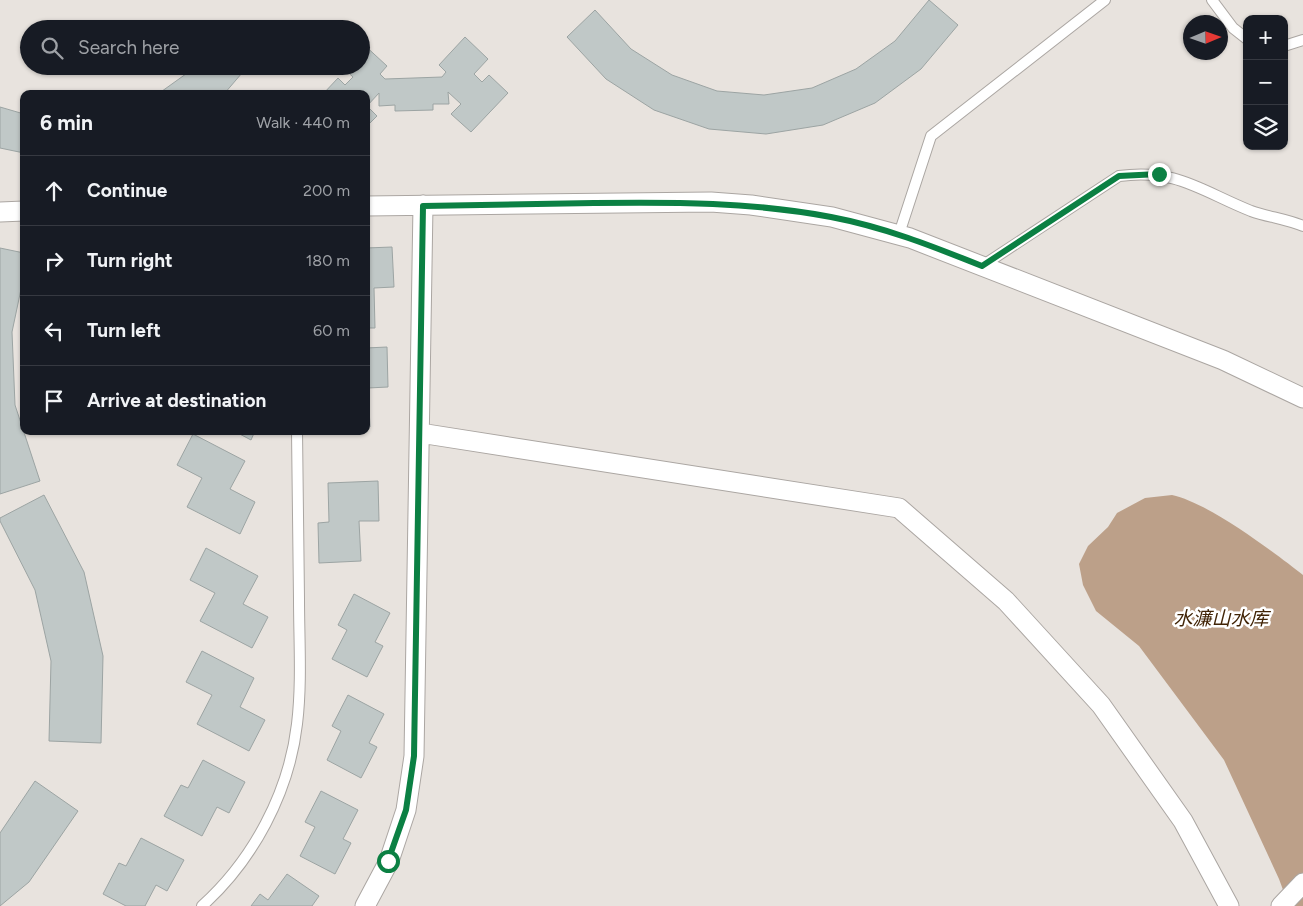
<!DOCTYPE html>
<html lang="en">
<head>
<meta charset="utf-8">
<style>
  :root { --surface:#171b24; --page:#20242c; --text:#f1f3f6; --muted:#9ea1a6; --line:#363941 }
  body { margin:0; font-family:Figtree,"Noto Sans SC",sans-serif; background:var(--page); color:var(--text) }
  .controls { position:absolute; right:15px; top:15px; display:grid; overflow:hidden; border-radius:10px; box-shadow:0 1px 4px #0004 }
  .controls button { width:45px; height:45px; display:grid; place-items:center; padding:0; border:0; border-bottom:1px solid var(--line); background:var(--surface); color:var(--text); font:25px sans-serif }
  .compass { position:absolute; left:1183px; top:15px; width:45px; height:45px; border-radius:50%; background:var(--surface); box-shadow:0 1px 4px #0004; rotate:88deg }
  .stop { position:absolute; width:15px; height:15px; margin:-11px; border:4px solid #0b8043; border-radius:50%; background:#fff }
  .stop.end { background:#0b8043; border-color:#fff; box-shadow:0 1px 5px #0008 }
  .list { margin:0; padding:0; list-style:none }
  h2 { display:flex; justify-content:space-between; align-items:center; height:65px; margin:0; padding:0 20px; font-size:21px }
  h2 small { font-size:16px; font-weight:400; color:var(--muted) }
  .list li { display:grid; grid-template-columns:32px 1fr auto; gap:15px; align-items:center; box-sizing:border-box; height:70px; padding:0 20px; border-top:1px solid var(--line) }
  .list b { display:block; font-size:19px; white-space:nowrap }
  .list em { font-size:16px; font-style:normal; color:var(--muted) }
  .icon { flex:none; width:28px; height:28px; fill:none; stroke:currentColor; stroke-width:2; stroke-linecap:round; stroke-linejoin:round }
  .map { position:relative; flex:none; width:1303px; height:906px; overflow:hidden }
  .search { position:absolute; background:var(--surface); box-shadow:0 1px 4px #0004; left:20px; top:20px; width:350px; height:55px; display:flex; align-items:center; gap:12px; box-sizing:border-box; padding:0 18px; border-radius:28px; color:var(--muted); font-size:19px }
  .panel { position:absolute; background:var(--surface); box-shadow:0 1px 4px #0004; left:20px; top:90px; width:350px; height:345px; border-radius:10px }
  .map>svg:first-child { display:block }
</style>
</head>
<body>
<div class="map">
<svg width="1303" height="906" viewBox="0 0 1303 906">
  <rect width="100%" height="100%" fill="#e8e3de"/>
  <!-- water -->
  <path fill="#bca089" d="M1172 495C1209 503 1272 551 1303 575V906H1289L1279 879 1224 760 1139 646 1096 611 1083 585 1079 564 1088 546 1108 527 1117 513 1145 498Z"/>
  <!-- building -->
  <path fill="#c0c8c7" stroke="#9ca4a3" d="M929 0 958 25 921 69 875 103 823 125 766 134 709 129 654 110 606 79 567 37 595 10 631 49 672 75 717 91 764 95 812 88 856 69 895 41Z
    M465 37 488 59 474 74 482 82 489 75 508 93 471 132 451 114 461 104 448 92 449 104H433V110L395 111V105L379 106V93L367 106 377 116 366 127V94H323L338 78 345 85 353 77 341 66H361V42L387 66 380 74 385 79 442 77 446 72 439 65Z
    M197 66H248L224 94H158Z
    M0 107 24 114V153L0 148Z
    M392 247 394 287 374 288 375 328H366V248Z
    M0 248 24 253V275L12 332 15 405 40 481 0 494Z
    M387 347 388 387 368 388 370 427H366V348Z
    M234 431H255L251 440Z
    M193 434 245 461 230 489 255 502 240 534 187 507 202 478 177 465Z
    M378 481 379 521H359L361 561 319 563 318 523 329 522 328 483Z
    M44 495 84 572 103 656 101 743 49 741 51 661 35 590 0 521V518Z
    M206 548 258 576 243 604 268 617 252 648 200 621 215 593 190 580Z
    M354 594 390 613 375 642 383 646 367 677 332 659 347 630 338 625Z
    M202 651 254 678 240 707 265 720 249 751 197 724 212 695 186 682Z
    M348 695 384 714 369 743 377 747 361 778 327 760 341 731 332 726Z
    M203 760 245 782 229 813 217 807 202 836 164 816 181 785 188 788Z
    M35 781 78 811 29 882 0 906V833Z
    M321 791 358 810 343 839 351 843 335 874 300 856 315 827 305 822Z
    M141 838 184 860 167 891 156 885 145 906H126L103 894 119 863 126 866Z
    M287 874 319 896 312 906H251L260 894 268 900Z"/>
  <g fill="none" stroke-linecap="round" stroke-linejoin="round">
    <defs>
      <path id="lane" d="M1212 0 1233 28 1247 39
        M1284 46 1303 40
        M899 234 931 136 1105 0
        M982 266 1119 176C1176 168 1201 191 1251 211 1268 217 1286 219 1303 226
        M202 906C253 860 289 793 297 724 302 683 299 640 299 599 298 543 298 487 297 431"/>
      <path id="street" d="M366 206 711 202 751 205 832 217 910 238 1223 360 1303 398
        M0 212 24 211
        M420 433 899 508 1006 601 1101 705 1183 821 1229 906
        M365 906 389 861 406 810 414 756 423 205
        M1281 906 1303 883"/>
    </defs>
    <!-- lane casing -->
    <use href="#lane" stroke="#aba6a2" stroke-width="12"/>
    <!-- street casing -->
    <use href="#street" stroke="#aba6a2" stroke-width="21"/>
    <!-- lane -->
    <use href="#lane" stroke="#fff" stroke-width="10"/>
    <!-- street -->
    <use href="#street" stroke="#fff" stroke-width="19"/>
  </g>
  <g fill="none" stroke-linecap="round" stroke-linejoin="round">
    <!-- route -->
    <path stroke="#0b8043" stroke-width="6" d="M388 861 406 810 414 756 423 206C480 205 537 204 594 203 674 202 752 202 831 217 884 227 932 246 982 266L1119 176 1159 174"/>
  </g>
  <g text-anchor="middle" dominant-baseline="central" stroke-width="5" stroke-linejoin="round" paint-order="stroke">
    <!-- water labels -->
    <g font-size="19" font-style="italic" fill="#412406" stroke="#fff">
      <text x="1221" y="618">水濂山水库</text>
    </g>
  </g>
</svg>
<div class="controls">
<button>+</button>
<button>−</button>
<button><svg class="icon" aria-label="layers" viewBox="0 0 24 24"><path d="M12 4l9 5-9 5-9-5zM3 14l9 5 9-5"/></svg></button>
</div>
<svg class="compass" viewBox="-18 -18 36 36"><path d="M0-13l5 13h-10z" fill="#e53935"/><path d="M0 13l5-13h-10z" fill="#9ea1a6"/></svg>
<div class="stop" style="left:388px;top:861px"></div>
<div class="stop end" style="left:1159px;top:174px"></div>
<div class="search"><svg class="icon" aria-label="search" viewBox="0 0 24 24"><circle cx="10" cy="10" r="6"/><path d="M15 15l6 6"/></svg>Search here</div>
<section class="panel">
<h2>6 min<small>Walk · 440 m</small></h2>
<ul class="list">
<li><svg class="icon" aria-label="ahead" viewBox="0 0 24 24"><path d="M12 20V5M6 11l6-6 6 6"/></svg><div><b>Continue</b></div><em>200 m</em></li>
<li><svg class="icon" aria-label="right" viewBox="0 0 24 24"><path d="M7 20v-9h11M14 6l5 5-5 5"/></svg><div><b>Turn right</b></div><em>180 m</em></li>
<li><svg class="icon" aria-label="left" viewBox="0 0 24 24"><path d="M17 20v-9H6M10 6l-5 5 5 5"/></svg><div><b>Turn left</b></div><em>60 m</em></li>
<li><svg class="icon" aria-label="arrive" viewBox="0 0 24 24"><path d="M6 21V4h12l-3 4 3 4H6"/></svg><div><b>Arrive at destination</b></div></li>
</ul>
</section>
</div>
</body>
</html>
